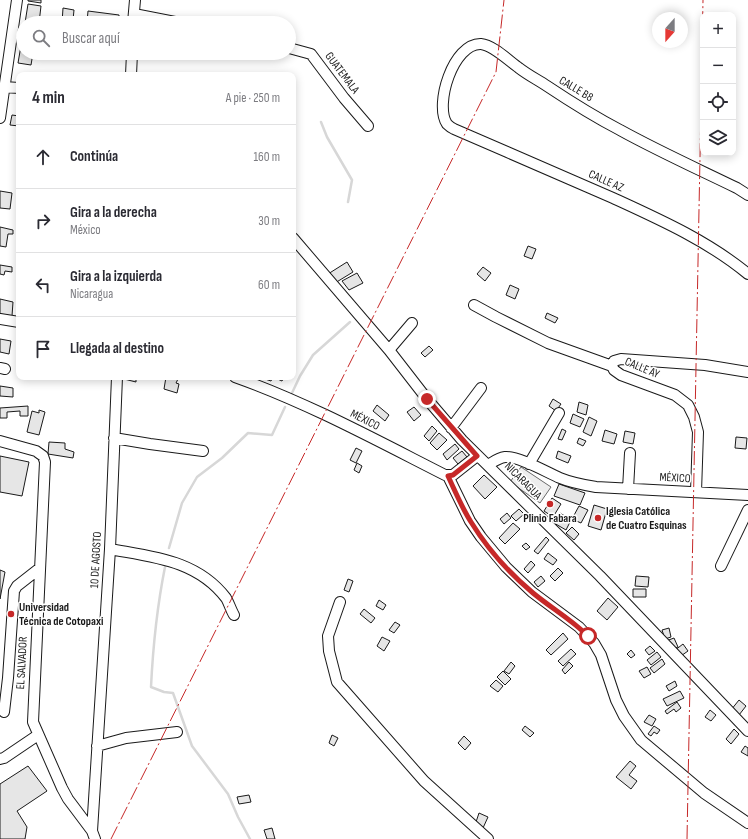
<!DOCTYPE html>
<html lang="es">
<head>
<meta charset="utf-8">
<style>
  :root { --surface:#fff; --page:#f2f2f3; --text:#2b2b33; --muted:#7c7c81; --line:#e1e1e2 }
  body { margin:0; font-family:"Sofia Sans Condensed",sans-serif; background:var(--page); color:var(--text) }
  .controls { position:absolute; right:12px; top:12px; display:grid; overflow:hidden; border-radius:8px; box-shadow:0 2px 10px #0003 }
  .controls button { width:36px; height:36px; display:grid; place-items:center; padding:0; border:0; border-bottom:1px solid var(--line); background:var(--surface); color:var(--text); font:20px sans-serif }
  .compass { position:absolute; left:652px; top:12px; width:36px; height:36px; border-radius:50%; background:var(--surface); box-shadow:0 2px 10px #0003; rotate:201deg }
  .stop { position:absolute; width:12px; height:12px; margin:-9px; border:3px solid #c62828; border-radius:50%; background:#fff }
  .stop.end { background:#c62828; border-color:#fff; box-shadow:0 1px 4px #0008 }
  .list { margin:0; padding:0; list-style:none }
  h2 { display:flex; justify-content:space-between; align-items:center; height:52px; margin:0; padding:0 16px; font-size:17px }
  h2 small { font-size:13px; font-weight:400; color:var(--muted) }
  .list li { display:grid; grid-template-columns:26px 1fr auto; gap:12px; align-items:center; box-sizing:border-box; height:64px; padding:0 16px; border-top:1px solid var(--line) }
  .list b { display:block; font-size:15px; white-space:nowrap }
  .list p { margin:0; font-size:13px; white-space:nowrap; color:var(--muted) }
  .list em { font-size:13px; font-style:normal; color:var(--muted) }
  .icon { flex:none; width:22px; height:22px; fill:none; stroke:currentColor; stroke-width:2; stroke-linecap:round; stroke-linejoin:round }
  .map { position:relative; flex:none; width:748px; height:839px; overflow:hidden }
  .search { position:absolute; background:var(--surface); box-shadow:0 2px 10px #0003; left:16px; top:16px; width:280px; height:44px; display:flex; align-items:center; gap:10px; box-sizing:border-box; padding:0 14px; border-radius:22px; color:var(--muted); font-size:15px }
  .panel { position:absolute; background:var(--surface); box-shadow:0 2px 10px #0003; left:16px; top:72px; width:280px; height:308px; border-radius:8px }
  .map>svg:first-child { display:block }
</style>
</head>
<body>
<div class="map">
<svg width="748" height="839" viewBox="0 0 748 839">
  <rect width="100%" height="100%" fill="#fff"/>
  <!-- built -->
  <path fill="#ededed" stroke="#6a6a6a" d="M521 467 551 487 540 503 510 482Z"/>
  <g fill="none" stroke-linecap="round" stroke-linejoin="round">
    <!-- stream -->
    <path stroke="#d7d7d7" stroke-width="2.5" d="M321 122 327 137 352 180 348 202
      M292 393 300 376 313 355 350 322
      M169 548 182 503 197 477 222 458 248 433 272 435 285 407
      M165 567C157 607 153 646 151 687L164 692 173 693 192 746 228 794 238 817 250 839"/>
  </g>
  <!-- building -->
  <path fill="#e6e6e6" stroke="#1a1a1a" d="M28 0H41V3L28 1Z
    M28 4 41 6 39 23H25Z
    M63 8 74 10 73 20 81 23H62Z
    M88 11 119 15V23L87 22Z
    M23 34V53H33L31 65 18 63Z
    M12 115 19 116V126L10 125Z
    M0 191 12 193 10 209 0 208Z
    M0 227 13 230V234H8L6 247 0 246Z
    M528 246 536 249 532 259 524 256Z
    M347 262 353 272 335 283 328 274Z
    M0 265 12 267V272L5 271 4 275 0 274Z
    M483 267 491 273 485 281 477 274Z
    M357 273 363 283 349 290 342 281Z
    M510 285 519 289 515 299 506 295Z
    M0 299 13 302 12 316 0 314Z
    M547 313 558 318 555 323 545 318Z
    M0 339 11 341 9 354 0 352Z
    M429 346 433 350 425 357 421 353Z
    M120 377H136V382L120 378Z
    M166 377 173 379V377L178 379 176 383 179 384 177 393 164 389Z
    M259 377H284L282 381 273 377 271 381Z
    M0 386 13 388V397L0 396Z
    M553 399 561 404 556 411 549 406Z
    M579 402 588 405 586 415 577 412Z
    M377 405 389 415 385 421 373 411Z
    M28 406V416H20V411L7 412V418H0V408Z
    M414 407 421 415 414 421 407 412Z
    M39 410 45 412 39 435 27 432 32 411 39 413Z
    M573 414 584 419 580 427 570 423Z
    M589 417 597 421 591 436 583 432Z
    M432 426 437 431 429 441 424 436Z
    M562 429 566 431 562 440 558 439Z
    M605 430 617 434 614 444 602 441Z
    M625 431 635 433 633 444 623 442Z
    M439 433 447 440 437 450 430 443Z
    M736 437 747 438 746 449 735 448Z
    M579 438 586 441 583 446 577 443Z
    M49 442 65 443V449L74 452 73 458 48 454Z
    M455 444 459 449 447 460 443 454Z
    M356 448 362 451 356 463 350 460Z
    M462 451 467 457 458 464 453 458Z
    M558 451 571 456 568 463 556 458Z
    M0 456 29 462 22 496 0 492Z
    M357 463 362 466 359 473 354 470Z
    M484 475 497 487 485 499 473 486Z
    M559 484 585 493 580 505 554 496Z
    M552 498 561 504 553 517 544 511Z
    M594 505 607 509 601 530 588 526Z
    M579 506 588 510 581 523 572 519Z
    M519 509 524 514 516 521 511 516Z
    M507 513 511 518 504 524 500 519Z
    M560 513 571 520 566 530 554 523Z
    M513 523 520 529 505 544 499 538Z
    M572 527 579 534 574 540 566 533Z
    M546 537 549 540 538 554 534 551Z
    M526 543 530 547 526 550 522 546Z
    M548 553 557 560 553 565 544 559Z
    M531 561 535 565 528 573 524 569Z
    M558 568 563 573 555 581 550 576Z
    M0 570 5 572 0 599Z
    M541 576 545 581 538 587 534 582Z
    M636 576 649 577 648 587 635 586Z
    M348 579 353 581 349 592 344 590Z
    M633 589H646V597H633Z
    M608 598 618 607 607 620 597 611Z
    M379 600 386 605 383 610 376 606Z
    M364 609 375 618 371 623 360 614Z
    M395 622 400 625 394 633 389 630Z
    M669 628 671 637 665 639 662 630Z
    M563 633 568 639 551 655 546 650Z
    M382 637 390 641 384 651 377 646Z
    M674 638 678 647 670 650 666 641Z
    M683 644 688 651 678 658 674 651Z
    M650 646 655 651 649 655 645 650Z
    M571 649 576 654 563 666 558 661Z
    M631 650 635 655 631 658 627 654Z
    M657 652 661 657 651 665 647 660Z
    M662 659 665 664 654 673 650 668Z
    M511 662 515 666 509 674 504 671Z
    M569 662 573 666 565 674 562 670Z
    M647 667 651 674 644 678 639 671Z
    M503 671 511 679 505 685 497 677Z
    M496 680 503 686 498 692 490 686Z
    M675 681 677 686 669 691 666 686Z
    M680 691 684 698 667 706 663 699Z
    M739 700 746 706 739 715 731 710Z
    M677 702 681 708 676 712 674 709 667 714 665 711Z
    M710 710 716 715 711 721 705 717Z
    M649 715 656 719 652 726 644 722Z
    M525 726 534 733 530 737 522 730Z
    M654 726 660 730 657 734 654 732 651 736 648 734Z
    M734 729 739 734 731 744 726 739Z
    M332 735 338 738 334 746 329 743Z
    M464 736 471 743 465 750 458 743Z
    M745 746 748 748V756L741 752Z
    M630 761 636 766 629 775 637 781 631 789 616 777Z
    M28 766 47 791 17 811 27 827 25 839H0V784Z
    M249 795 251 802 239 804 237 797Z
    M479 813 488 817 483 828 475 825Z
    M272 828 275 839H267L264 830Z"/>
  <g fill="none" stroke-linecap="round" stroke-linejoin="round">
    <defs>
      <path id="minor" d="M134 14 180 23
        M133 23 135 0
        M289 48 311 54 344 98 368 126
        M131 75 132 53
        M4 87 19 88
        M0 118 17 0
        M748 195 737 188C698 169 658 151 620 130 595 117 571 102 547 86 538 80 528 75 519 68 509 61 493 45 481 44 453 43 434 105 447 124 449 126 452 128 454 129 507 152 561 175 613 198 661 220 708 241 748 274
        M293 238 389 350 427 399 462 440 600 576 748 731
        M474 305 496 317 548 343 612 366
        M0 319 19 322
        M389 350 412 323
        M612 366 614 370 621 375 675 395 688 405 694 417 698 432 696 492
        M612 366 614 361 621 359 705 365 748 372
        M0 368 5 369
        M235 377C308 403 376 440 445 475H453L477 456
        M451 428 481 388
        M114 438 150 444 203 451
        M0 441 36 451 43 456 45 462 33 722 62 788 68 799 92 831
        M529 464 559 413
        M488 465C493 462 498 458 505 457 519 456 546 472 560 478 572 483 584 485 596 487L748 495
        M448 476 470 521 481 537 506 567 532 592 579 627 594 643 601 655 616 700 624 716 641 740 704 793 748 823
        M628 489 630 453
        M110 549C153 557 197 560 226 598 229 603 231 610 234 615
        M721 566 748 510
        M340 602 328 636 329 651 337 682 424 781 488 839
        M4 712 8 678 14 591 17 586 40 568
        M97 746 126 738 177 732
        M0 759 4 758 38 735
        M95 839 92 831 110 549 117 377"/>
    </defs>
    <!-- minor casing -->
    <use href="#minor" stroke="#1a1a1a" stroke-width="12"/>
    <!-- minor -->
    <use href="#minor" stroke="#fff" stroke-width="10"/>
    <!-- power -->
    <path stroke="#c62828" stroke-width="1" stroke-dasharray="14 3 2 3" stroke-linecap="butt" d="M111 839 496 72 504 0
      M687 839 703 0"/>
  </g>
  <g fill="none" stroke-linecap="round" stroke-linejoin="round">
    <!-- route -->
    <path stroke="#c62828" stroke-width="5" d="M427 399 477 456 453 475 448 476C455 491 462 508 471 522 487 548 509 573 533 593 551 608 571 619 588 636"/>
  </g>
  <!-- markers -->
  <g fill="#c62828" stroke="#fff" stroke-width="1.5">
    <circle cx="550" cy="504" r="4"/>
    <circle cx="598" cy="518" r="4"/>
    <circle cx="11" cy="614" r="4"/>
  </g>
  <g text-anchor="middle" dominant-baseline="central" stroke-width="3" stroke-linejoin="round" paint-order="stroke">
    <!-- street labels -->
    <g font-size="12" fill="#1a1a1a" stroke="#fff">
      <text transform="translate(342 73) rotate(53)">GUATEMALA</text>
      <text transform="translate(576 89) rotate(31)">CALLE B8</text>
      <text transform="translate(606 181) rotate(24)">CALLE AZ</text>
      <text transform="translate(642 368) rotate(23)">CALLE AY</text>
      <text transform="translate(365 420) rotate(27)">MÉXICO</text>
      <text transform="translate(675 478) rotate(3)">MÉXICO</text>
      <text transform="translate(523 481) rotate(45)">NICARAGUA</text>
      <text transform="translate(96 560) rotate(-87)">10 DE AGOSTO</text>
      <text transform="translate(22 663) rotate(-87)">EL SALVADOR</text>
    </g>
    <!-- poi labels -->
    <g font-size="12" font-weight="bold" fill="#1a1a1a" stroke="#fff" text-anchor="start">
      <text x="606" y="511">Iglesia Católica<tspan x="606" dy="14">de Cuatro Esquinas</tspan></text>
      <text x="550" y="518" text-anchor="middle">Plinio Fabara</text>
      <text x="19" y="607">Universidad<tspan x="19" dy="14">Técnica de Cotopaxi</tspan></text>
    </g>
  </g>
</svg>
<div class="controls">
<button>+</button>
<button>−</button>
<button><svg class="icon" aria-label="locate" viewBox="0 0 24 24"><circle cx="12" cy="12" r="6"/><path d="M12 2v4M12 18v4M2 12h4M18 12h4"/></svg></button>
<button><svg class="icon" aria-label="layers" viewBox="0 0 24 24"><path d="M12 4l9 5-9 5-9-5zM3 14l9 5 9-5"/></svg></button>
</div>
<svg class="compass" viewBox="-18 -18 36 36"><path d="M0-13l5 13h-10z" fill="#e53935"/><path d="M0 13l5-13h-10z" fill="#7c7c81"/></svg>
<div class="stop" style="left:588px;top:636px"></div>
<div class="stop end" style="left:427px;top:399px"></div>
<div class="search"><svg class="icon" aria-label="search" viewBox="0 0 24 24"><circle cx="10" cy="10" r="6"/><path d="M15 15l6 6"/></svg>Buscar aquí</div>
<section class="panel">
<h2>4 min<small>A pie · 250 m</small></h2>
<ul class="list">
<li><svg class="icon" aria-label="ahead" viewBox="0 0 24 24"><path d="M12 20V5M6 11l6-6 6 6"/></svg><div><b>Continúa</b></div><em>160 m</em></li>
<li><svg class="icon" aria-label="right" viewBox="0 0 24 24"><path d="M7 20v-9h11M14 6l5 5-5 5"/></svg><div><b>Gira a la derecha</b><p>México</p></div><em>30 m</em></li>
<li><svg class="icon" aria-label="left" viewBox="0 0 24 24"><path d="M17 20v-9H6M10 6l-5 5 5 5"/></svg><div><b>Gira a la izquierda</b><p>Nicaragua</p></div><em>60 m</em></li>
<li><svg class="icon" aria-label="arrive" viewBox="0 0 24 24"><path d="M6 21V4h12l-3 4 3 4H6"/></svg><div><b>Llegada al destino</b></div></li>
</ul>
</section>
</div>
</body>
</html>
